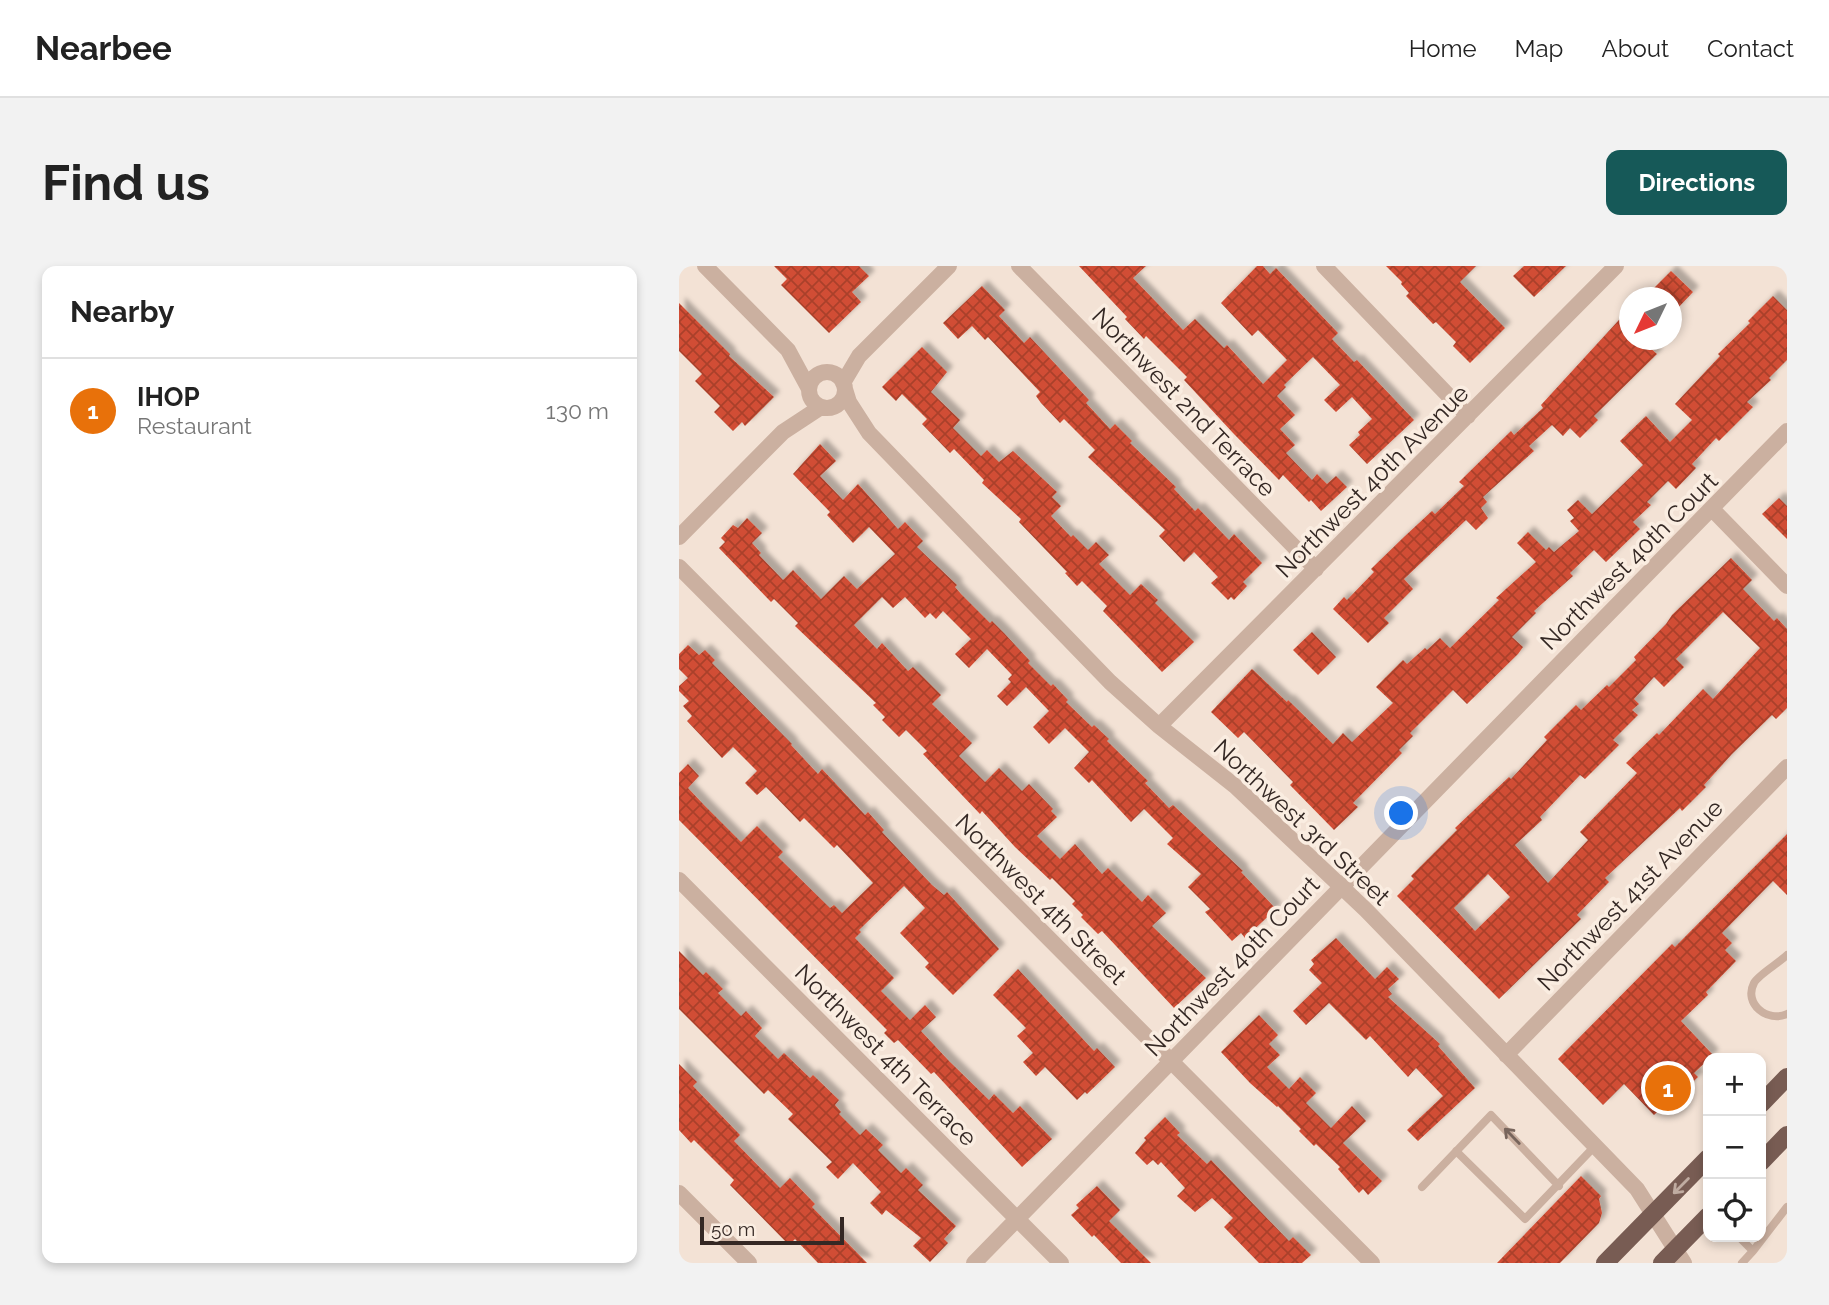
<!DOCTYPE html>
<html lang="en">
<head>
<meta charset="utf-8">
<style>
  :root { --surface:#fff; --page:#f2f2f2; --text:#222; --muted:#767676; --line:#e0e0e0; --accent:#165958 }
  body { margin:0; font-family:Raleway,sans-serif; background:var(--page); color:var(--text) }
  .controls { position:absolute; right:21px; bottom:21px; display:grid; overflow:hidden; border-radius:14px; box-shadow:0 4px 10px #0003 }
  .controls button { width:63px; height:63px; display:grid; place-items:center; padding:0; border:0; border-bottom:2px solid var(--line); background:var(--surface); color:var(--text); font:35px sans-serif }
  .compass { position:absolute; left:940px; top:21px; width:63px; height:63px; border-radius:50%; background:var(--surface); box-shadow:0 4px 10px #0003; rotate:227deg }
  .scale { position:absolute; left:21px; bottom:18px; width:144px; box-sizing:border-box; padding-left:7px; border:4px solid #342824; border-top:0; font-size:19px; line-height:24px; white-space:nowrap; color:#342824; -webkit-text-stroke:5px #faede1; paint-order:stroke }
  .you { position:absolute; left:723px; top:548px; width:24px; height:24px; margin:-18px; border:5px solid #fff; border-radius:50%; background:#1a73e8; box-shadow:0 0 0 10px #1a73e833 }
  .badge { display:grid; place-items:center; width:46px; height:46px; border-radius:50%; background:var(--accent); color:#fff; font-size:23px; font-weight:700 }
  .pin { position:absolute; translate:-50% -50%; border:4px solid #fff; box-shadow:0 2px 7px #0006 }
  .list { margin:0; padding:0; list-style:none }
  h2 { display:flex; justify-content:space-between; align-items:center; height:91px; margin:0; padding:0 28px; font-size:30px }
  h2 small { font-size:23px; font-weight:400; color:var(--muted) }
  .list li { display:grid; grid-template-columns:46px 1fr auto; gap:21px; align-items:center; box-sizing:border-box; height:105px; padding:0 28px; border-top:2px solid var(--line) }
  .list b { display:block; font-size:26px; white-space:nowrap }
  .list p { margin:0; font-size:23px; white-space:nowrap; color:var(--muted) }
  .list em { font-size:23px; font-style:normal; color:var(--muted) }
  .icon { flex:none; width:38px; height:38px; fill:none; stroke:currentColor; stroke-width:2; stroke-linecap:round; stroke-linejoin:round }
  .map { position:relative; flex:none; width:1108px; height:997px; overflow:hidden; border-radius:14px }
  header { display:flex; align-items:center; gap:42px; box-sizing:border-box; height:98px; padding:0 35px; background:var(--surface); border-bottom:2px solid var(--line) }
  header strong { font-size:33px }
  nav { display:flex; gap:38px; margin-inline-start:auto; font-size:24px }
  .intro { display:flex; align-items:center; justify-content:space-between; box-sizing:border-box; height:168px; padding:0 42px }
  h1 { margin:0; font-size:49px }
  .button { padding:18px 32px; border-radius:14px; background:var(--accent); color:#fff; font-size:24px; font-weight:700 }
  main { display:flex; gap:42px; padding:0 42px }
  aside { flex:1; background:var(--surface); border-radius:14px; box-shadow:0 4px 10px #0003 }
  .map>svg:first-child { display:block }
</style>
</head>
<body>
<header>
<strong>Nearbee</strong>
<nav><a>Home</a><a>Map</a><a>About</a><a>Contact</a></nav>
</header>
<div class="intro"><h1>Find us</h1><a class="button">Directions</a></div>
<main>
<aside>
<h2>Nearby<small></small></h2>
<ul class="list">
<li><span class="badge" style="background:#e8710a">1</span><div><b>IHOP</b><p>Restaurant</p></div><em>130 m</em></li>
</ul>
</aside>
<div class="map">
<svg width="1108" height="997" viewBox="0 0 1108 997">
  <defs>
    <pattern id="building-cross-hatch" width="8" height="8" patternUnits="userSpaceOnUse" patternTransform="scale(1.75)"><rect width="8" height="8" fill="#d14d34"/><path d="M0 0l8 8M0 8l8-8" fill="none" stroke="#aa402c"/></pattern>
    <filter id="shadow"><feDropShadow dx="6" dy="-6" stdDeviation="2" flood-color="#0004"/></filter>
  </defs>
  <rect width="100%" height="100%" fill="#f3e2d5"/>
  <!-- building -->
  <path fill="url(#building-cross-hatch)" fill-rule="evenodd" filter="url(#shadow)" d="M95 0H180L190 10 173 26 182 36 150 67 102 19 108 13Z
    M400 0H467L454 12 504 64 516 53 545 82 548 79 584 118 608 94 579 64 573 70 542 37 578 0H584L591 8 597 2 659 67 653 73 675 96 678 94 735 154 688 198 670 179 681 169 679 166 693 153 673 131 657 146 645 134 661 119 634 91 605 119 607 121 598 130 616 149 601 163 616 179 607 187 633 214 638 208 648 218 657 210 668 221 642 245 632 234 630 236 604 209 600 214 554 167 505 114 508 111 467 70 465 73 446 53 448 51Z
    M707 0H797L781 16 826 62 791 97 774 80 777 76 757 56 754 58 727 30 730 27 722 18 723 16Z
    M845 0H887L855 31 834 10Z
    M992 5 1014 26 997 44 992 40V32H984L975 22Z
    M303 20 326 44 320 50 345 77 351 71 410 134 407 137 431 163 436 158 453 175 451 177 497 221 495 223 516 245 519 242 550 274 555 268 583 297 564 316 568 320 555 334 552 331 549 334 532 317 539 311 515 286 505 296 480 270 486 264 409 191 416 184 385 153 381 157 362 137 357 130 361 126 309 71 306 74 293 60 279 73 264 57Z
    M1094 30 1108 44V94L1090 112 1092 114 1068 136 1074 141 1040 175 1037 172 1013 198 1017 202 997 223 989 215 968 236 972 239 954 256 961 263 927 296 915 284 891 307 894 310 855 345 857 347 833 371 844 381 839 388 788 438 774 424 731 467 734 470 720 484 723 487 674 537 679 541 655 564 611 519 614 516 565 466 559 472 532 446 573 403 608 436 609 434 654 478 664 467 673 476 714 437 697 421 724 394 728 398 746 382 748 384 761 372 771 382 820 334 817 332 857 296 838 277 849 266 867 284 870 281 875 286 900 265 891 255 895 252 888 244 899 234 913 248 964 199 941 175 967 150 991 176 1013 154 996 138 1041 90 1039 88 1071 57 1069 55Z
    M0 37 51 88 50 90 95 131 66 160 63 156 54 165 35 146 41 140 16 115 23 108 0 85Z
    M950 43V74H962L978 88 915 150 919 154 901 172 891 162 884 170 873 159 850 180 855 185 804 231 808 236 802 242 809 252 797 264 787 254 725 313 734 323 705 352 710 357 689 377 654 343 665 331 668 334 695 306 692 303 726 270 753 245 756 248 785 220 780 216 832 165 835 169 864 142 862 139Z
    M243 81 268 106 252 126 281 154 274 162 302 190 308 184 320 196 334 185 378 226 373 231 382 240 372 250 392 271 394 269 409 284 417 276 430 289 420 298 451 329 462 318 479 334 476 337 515 376 483 406 424 345 428 340 403 315 398 320 386 307 388 306 340 256 342 253 303 217 305 214 275 183 271 187 243 158 248 153 223 128 217 135 203 121Z
    M141 178 157 195 141 210 164 234 179 218 219 263 226 256 244 275 238 281 278 319 276 321 282 328 311 357 313 355 325 367 351 395 349 397 372 420 374 418 389 434 387 436 413 461 415 459 430 473 428 475 469 515 466 517 490 542 494 539 564 605 562 606 597 643 566 672 562 667 553 675 526 646 531 643 509 621 522 608 488 578 494 572 465 543 452 556 413 514 410 517 395 502 410 486 386 462 370 478 354 461 370 445 347 421 328 440 318 430 332 416 329 413 333 409 308 383 290 402 276 388 292 373 264 345 257 353 251 347 246 352 226 331 214 342 203 331 175 359 198 383 203 377 229 405 234 401 262 429 253 438 293 477 280 490 306 516 320 502 343 525 350 518 374 543 372 545 378 551 358 570 381 593 396 578 423 608 429 602 463 636 469 629 487 647 473 660 527 712 495 742 423 665 419 668 402 651 404 649 393 638 396 635 373 612 371 614 336 581 303 545 301 548 244 488 248 485 227 464 220 471 203 454 206 451 194 439 197 437 116 360 119 357 95 333 92 336 40 282 46 276 42 272 54 259 59 262 68 252 83 267 73 277 82 287 80 289 104 314 114 304 142 333 165 310 178 323 216 288 190 261 174 277 148 249 151 246 114 208Z
    M1100 232 1108 240V273L1083 248Z
    M1052 292 1073 314 1064 323 1095 355 1098 352 1108 363V442L1097 453 1093 449 1053 488 1025 519 1027 521 1003 545 1001 542 926 612 930 616 898 649 902 653 820 733 718 630 735 613 732 610 778 564 776 562 830 511 832 513 868 474 865 471 897 439 902 444 928 419 930 421 957 394 955 391 987 358 993 349ZM1044 346 1081 382 1034 433 1024 423 980 469 978 467 947 497 958 507 901 566 909 574 869 617 836 579 863 554 861 551 901 509 906 513 940 479 934 474 959 449 953 444 960 438 955 433 975 411 985 421 1005 401 997 393ZM809 608 831 631 796 665 775 642Z
    M633 366 657 391 639 409 614 384Z
    M9 379 20 389 26 384 36 394 33 397 113 478 112 479 139 508 143 503 186 549 189 546 205 564 203 566 253 619 265 629 268 626 320 683 274 729 246 701 250 697 221 667 246 642 225 620 180 664 182 666 176 672 215 712 202 725 231 754 246 739 257 751 242 765 270 795 310 834 315 828 334 847 341 840 373 873 343 901 255 806 252 808 219 774 215 777 205 767 208 764 0 554V507L9 498 20 510 9 522 25 539 62 576 78 560 104 586 99 591 151 642 155 639 163 647 194 617 158 579 155 582 125 552 121 556 87 521 78 529 66 517 78 505 54 481 43 492 8 455 13 450 4 440 10 435 0 425V420L9 412 0 403V388Z
    M1108 568V629L1094 615 1043 667 1053 677 1046 684 1057 695 1027 726 1029 729 1002 755 1034 789 1015 807 1019 811 994 835 992 833 975 849 945 818 924 839 879 793 993 678 996 681Z
    M657 672 696 713 708 701 720 713 709 723 713 728 709 731 761 778 759 780 796 822 739 875 728 864 764 830 737 802 729 811 691 770 687 774 650 737 627 759 614 745 643 717 630 704 635 698 632 694Z
    M0 685 24 709 27 706 44 723 39 727 62 750 67 745 83 762 76 770 99 793 105 787 131 812 134 809 160 834 156 839 162 846 160 848 181 869 187 863 204 879 199 884 222 907 227 902 244 919 239 924 277 960 265 973 269 977 251 996 234 980 242 972 207 944 203 949 191 937 202 926 174 897 159 913 147 901 153 896 109 853 114 848 89 824 85 828 0 743Z
    M339 703 415 785 418 782 436 801 408 828 406 826 398 834 366 801 357 810 344 796 354 787 338 770 347 762 314 729Z
    M580 749 599 769 590 778 601 789 588 801 610 823 621 811 637 827 627 837 652 862 673 840 687 855 664 877 703 915 689 929 684 923 680 927 659 903 661 901 637 878 635 880 620 865 622 863 599 840 598 841 571 817 542 786Z
    M0 798 18 816 14 820 61 869 55 875 101 922 111 912 136 938 133 941 188 997H139L116 973 110 979 51 919 55 914 15 874 12 877 0 864Z
    M486 851 501 867 498 869 528 898 532 894 610 975 614 971 632 989 623 997H580L545 961 554 952 533 932 516 946 498 930 506 922 482 896 479 899 474 894 468 899 456 887 467 874 465 872Z
    M902 910 922 930 920 933 923 947 920 957 881 997H818Z
    M418 920 441 944 430 955 472 997H442L415 969 413 971 392 949 400 942 397 939Z"/>
  <g fill="none" stroke-linecap="round" stroke-linejoin="round">
    <!-- service -->
    <path stroke="#cbb0a0" stroke-width="8" d="M1108 689C1100 697 1079 709 1075 717 1064 738 1089 757 1108 748
      M777 885 846 953 916 880
      M743 921 812 849 880 920
      M1060 971 1074 985 1063 997
      M1074 985 1108 941"/>
    <!-- minor -->
    <path stroke="#cbb0a0" stroke-width="16" d="M26 0 109 84 129 121
      M340 0 637 303
      M645 0 789 150
      M130 124a18 18 0 1 1 36 0a18 18 0 1 1-36 0Z
      M164 117 180 90 270 0
      M166 123 170 136 190 167 431 416 480 460 556 520 687 644 958 923 1005 997
      M1033 243 1108 320
      M0 271 104 166 142 141
      M0 301 693 997
      M480 460 937 0
      M0 614 382 997
      M827 789 1108 501
      M0 927 70 997
      M295 997 1108 165"/>
    <!-- primary -->
    <path stroke="#785c53" stroke-width="18" d="M1082 838 1108 811
      M1082 896 1108 869
      M926 997 1029 892
      M983 997 1029 950"/>
  </g>
  <!-- one-way arrows -->
  <defs><path id="oneway-shaft" d="M-6 0H5M1.5-3L5.5 0L1.5 3" fill="none" stroke-width="1.6" stroke-linecap="round" stroke-linejoin="round" transform="scale(1.75)"/></defs>
  <use stroke="#78655c" href="#oneway-shaft" transform="translate(833 870) rotate(-134)"/>
  <use stroke="#c0aca1" href="#oneway-shaft" transform="translate(1002 920) rotate(135)"/>
  <g text-anchor="middle" dominant-baseline="central" stroke-width="7" stroke-linejoin="round" paint-order="stroke">
    <!-- street labels -->
    <g font-size="24" fill="#342824" stroke="#faede1">
      <text transform="translate(505 136) rotate(46)">Northwest 2nd Terrace</text>
      <text transform="translate(693 215) rotate(-45)">Northwest 40th Avenue</text>
      <text transform="translate(950 295) rotate(-45)">Northwest 40th Court</text>
      <text transform="translate(623 556) rotate(43)">Northwest 3rd Street</text>
      <text transform="translate(951 629) rotate(-46)">Northwest 41st Avenue</text>
      <text transform="translate(362 633) rotate(45)">Northwest 4th Street</text>
      <text transform="translate(553 700) rotate(-46)">Northwest 40th Court</text>
      <text transform="translate(207 789) rotate(45)">Northwest 4th Terrace</text>
    </g>
  </g>
</svg>
<div class="controls">
<button>+</button>
<button>−</button>
<button><svg class="icon" aria-label="locate" viewBox="0 0 24 24"><circle cx="12" cy="12" r="6"/><path d="M12 2v4M12 18v4M2 12h4M18 12h4"/></svg></button>
</div>
<svg class="compass" viewBox="-18 -18 36 36"><path d="M0-13l5 13h-10z" fill="#e53935"/><path d="M0 13l5-13h-10z" fill="#767676"/></svg>
<div class="scale">50 m</div>
<div class="you"></div>
<div class="pin badge" style="left:989px;top:822px;background:#e8710a">1</div>
</div>
</main>
</body>
</html>
